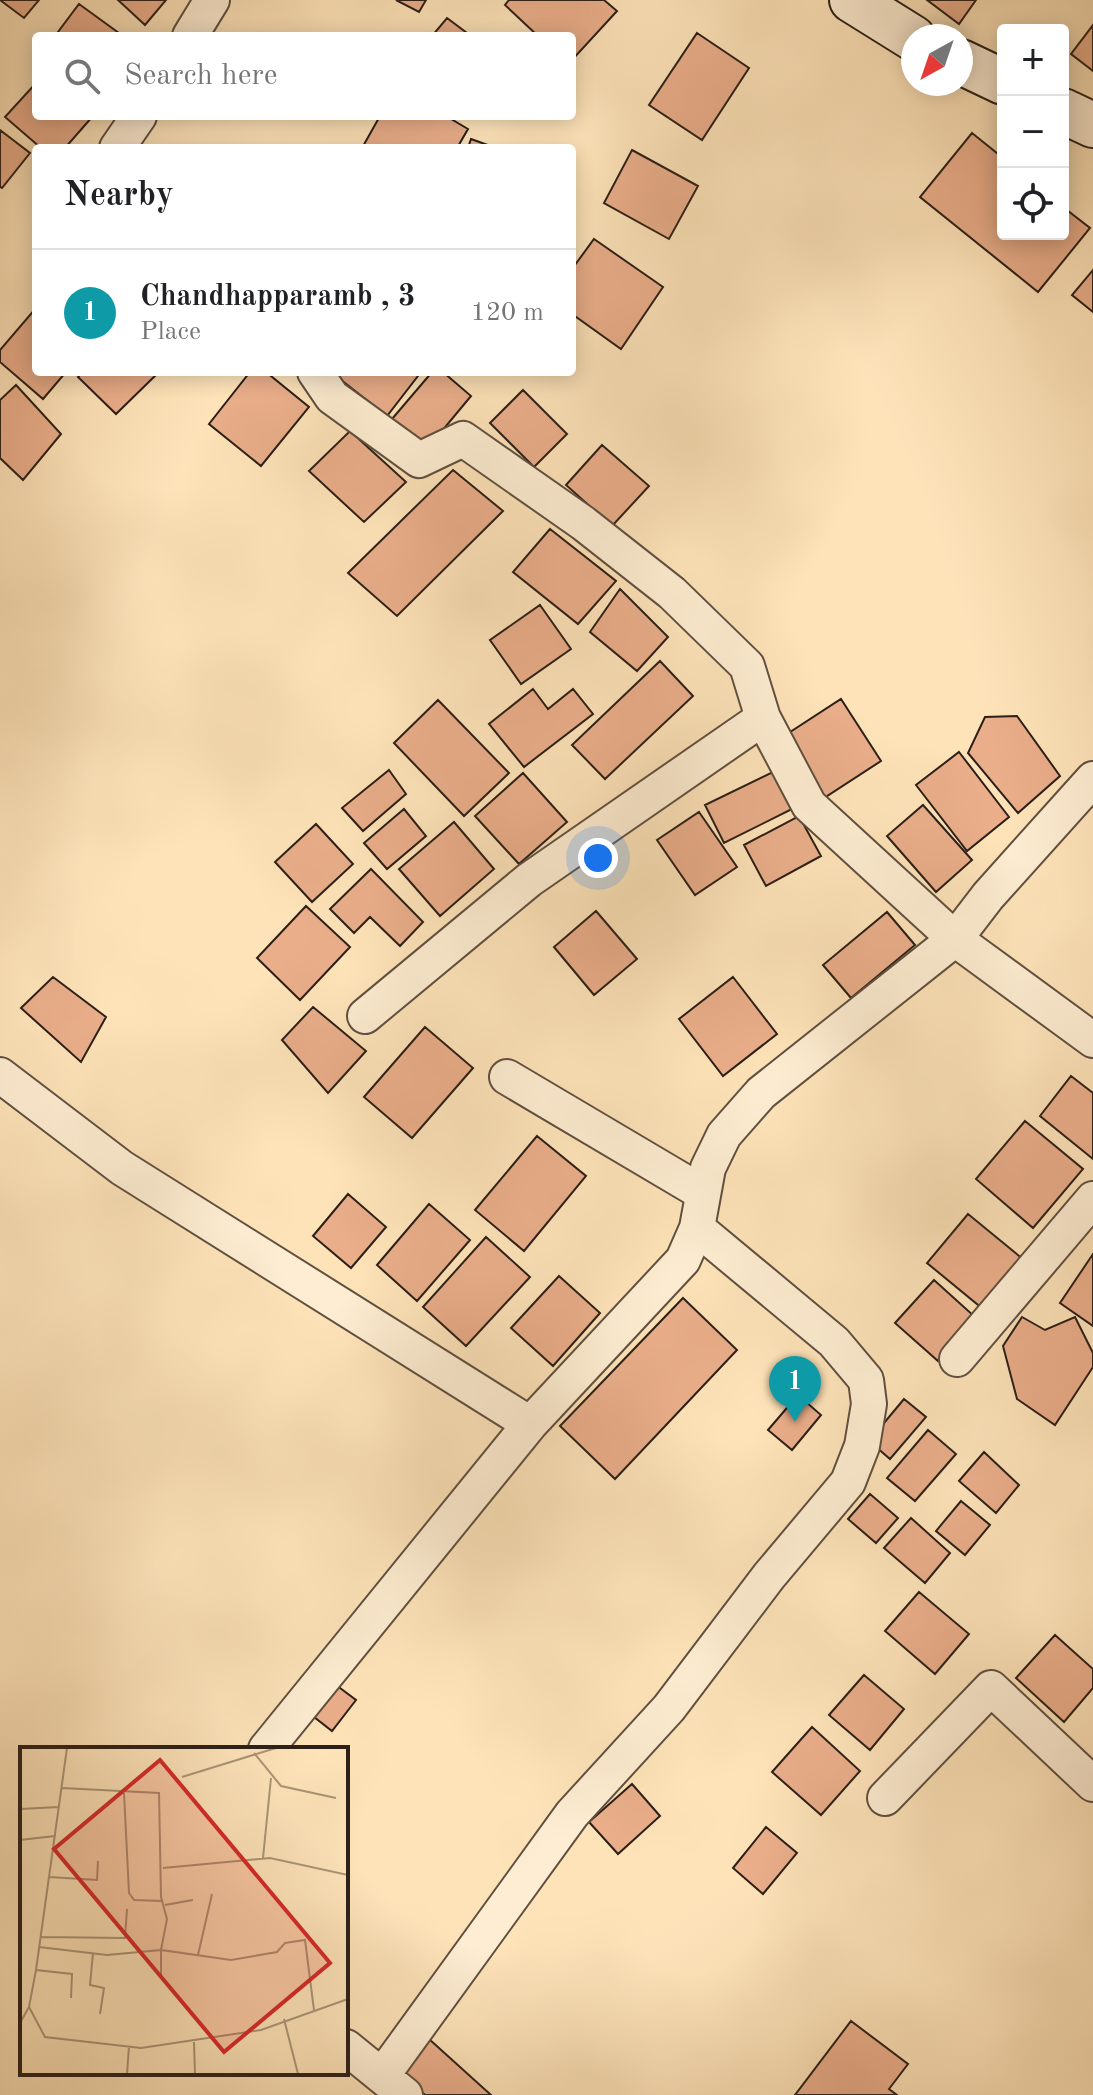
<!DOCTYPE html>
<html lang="en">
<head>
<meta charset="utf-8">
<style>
  :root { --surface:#fff; --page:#f6f6f6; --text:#202124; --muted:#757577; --line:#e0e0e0; --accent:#1a73e8 }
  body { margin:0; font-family:"Old Standard TT",serif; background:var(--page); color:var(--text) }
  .controls { position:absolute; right:24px; top:24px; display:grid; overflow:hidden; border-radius:8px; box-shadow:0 4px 20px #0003 }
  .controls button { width:72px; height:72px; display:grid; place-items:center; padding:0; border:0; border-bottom:2px solid var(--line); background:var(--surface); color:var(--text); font:40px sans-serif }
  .compass { position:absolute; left:901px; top:24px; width:72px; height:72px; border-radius:50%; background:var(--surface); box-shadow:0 4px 20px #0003; rotate:220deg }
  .you { position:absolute; left:598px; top:858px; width:28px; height:28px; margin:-20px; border:6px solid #fff; border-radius:50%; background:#1a73e8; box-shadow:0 0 0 12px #1a73e833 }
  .badge { display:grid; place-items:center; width:52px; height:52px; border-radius:50%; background:var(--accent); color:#fff; font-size:26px; font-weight:700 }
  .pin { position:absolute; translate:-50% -66px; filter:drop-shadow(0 2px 4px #0008) }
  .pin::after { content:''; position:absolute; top:42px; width:28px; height:24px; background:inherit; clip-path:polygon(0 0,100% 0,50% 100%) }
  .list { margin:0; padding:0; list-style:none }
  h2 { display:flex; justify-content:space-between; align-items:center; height:104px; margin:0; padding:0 32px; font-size:34px }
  h2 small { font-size:26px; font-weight:400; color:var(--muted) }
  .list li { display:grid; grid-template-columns:52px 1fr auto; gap:24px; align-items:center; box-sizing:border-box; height:128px; padding:0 32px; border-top:2px solid var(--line) }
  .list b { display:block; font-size:30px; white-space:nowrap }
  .list p { margin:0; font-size:26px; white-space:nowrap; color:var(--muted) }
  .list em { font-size:26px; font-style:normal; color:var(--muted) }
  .icon { flex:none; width:44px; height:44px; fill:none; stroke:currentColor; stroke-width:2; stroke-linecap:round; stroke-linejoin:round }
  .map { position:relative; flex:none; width:1093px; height:2095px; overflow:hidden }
  .search { position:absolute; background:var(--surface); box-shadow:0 4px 20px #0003; left:32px; top:32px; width:544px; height:88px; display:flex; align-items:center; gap:20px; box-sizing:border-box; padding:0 28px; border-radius:8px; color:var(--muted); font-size:30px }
  .panel { position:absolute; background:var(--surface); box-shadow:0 4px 20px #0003; left:32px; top:144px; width:544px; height:232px; border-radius:8px }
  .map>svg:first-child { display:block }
</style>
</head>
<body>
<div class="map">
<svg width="1093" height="2095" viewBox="0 0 1093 2095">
  <rect width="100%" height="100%" fill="#fee3b9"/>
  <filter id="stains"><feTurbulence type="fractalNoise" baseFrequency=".0025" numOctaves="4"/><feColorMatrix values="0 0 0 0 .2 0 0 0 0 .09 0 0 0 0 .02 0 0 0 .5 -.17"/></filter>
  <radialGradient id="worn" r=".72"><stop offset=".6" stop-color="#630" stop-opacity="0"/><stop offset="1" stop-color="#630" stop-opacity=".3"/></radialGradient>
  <!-- building -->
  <path fill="#eaae8a" stroke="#2b1f17" stroke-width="2" d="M0 0H39L24 18Z
    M118 0H166L145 25Z
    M396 0H426L419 12Z
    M509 0H604L617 11 572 60V36H538L505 5Z
    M927 0H976L959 24Z
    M79 4 123 36H55Z
    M447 18 471 36H432Z
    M1093 25V71L1071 54Z
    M697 33 749 68 702 140 649 105Z
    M36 83V116H93L65 148H41L5 117Z
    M380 116H446L468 129 457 148H362Z
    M0 130 30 153 2 188 0 187Z
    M972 133 1003 158V234H1063V207L1090 228 1038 292 920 197Z
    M471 139 496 148H468Z
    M632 150 698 186 669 239 604 203Z
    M594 239 663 287 621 349 572 314V269Z
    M1093 270V312L1072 295Z
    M36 308V372H66L43 399 0 362V350Z
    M83 372H159L116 414 78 377Z
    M250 372H266L309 407 261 466 209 424Z
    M331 372H421L387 416Z
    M432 372H443L471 396 427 449 392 419Z
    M16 385 61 434 23 480 0 458V400Z
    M523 390 567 434 534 467 490 423Z
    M350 431 406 482 364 522 309 471Z
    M602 445 649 486 612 526 566 485Z
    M453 470 503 511 397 616 348 573Z
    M550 529 616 581 578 624 513 572Z
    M620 589 668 637 637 671 590 632Z
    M540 605 571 649 521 684 490 640Z
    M660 661 693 696 605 779 572 745Z
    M533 689 548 709 573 689 593 714 524 767 489 724Z
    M841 699 881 761 824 798 784 736Z
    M438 700 509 773 464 816 394 743Z
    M1017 716 1060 776 1018 813 968 753 985 717Z
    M959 752 1009 817 967 851 916 785Z
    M389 770 406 794 363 831 342 808Z
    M777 770 796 807 724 843 705 805Z
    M523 773 567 822 519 864 475 816Z
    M923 805 972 860 936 892 887 836Z
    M404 809 426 836 387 869 364 843Z
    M699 812 737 867 695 895 657 840Z
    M799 816 821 856 766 886 744 845Z
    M454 822 494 869 440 916 399 869Z
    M316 824 353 864 312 902 275 862Z
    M371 869 423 922 400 946 370 917 354 933 330 909Z
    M306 906 350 947 300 1000 257 958Z
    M596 911 637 959 594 995 554 947Z
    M887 912 915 945 851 998 823 965Z
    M53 977 106 1017 81 1062 21 1008Z
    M733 977 777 1034 723 1076 679 1019Z
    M313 1007 366 1051 328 1093 282 1040Z
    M425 1027 473 1068 412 1138 364 1097Z
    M1071 1076 1093 1093V1159L1040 1116Z
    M1025 1121 1083 1169 1033 1228 976 1179Z
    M537 1136 586 1176 524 1251 475 1210Z
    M348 1194 386 1227 351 1268 313 1236Z
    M429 1204 470 1240 417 1301 377 1265Z
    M968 1214 1024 1260 983 1309 927 1263Z
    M486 1237 530 1277 466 1346 423 1307Z
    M1093 1254V1326L1060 1303Z
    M559 1276 600 1313 553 1366 511 1328Z
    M934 1280 975 1317 938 1361 895 1323Z
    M683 1298 737 1350 615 1479 560 1426Z
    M1022 1317 1045 1330 1075 1317 1093 1353V1367L1055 1425 1017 1399 1003 1346Z
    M798 1395 821 1415 792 1450 768 1430Z
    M904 1399 926 1417 890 1459 869 1441Z
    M928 1430 956 1454 915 1501 887 1478Z
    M984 1452 1019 1485 996 1513 959 1481Z
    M870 1494 898 1518 876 1543 848 1519Z
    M961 1501 990 1525 965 1555 936 1531Z
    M911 1518 950 1553 925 1583 884 1548Z
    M919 1592 969 1634 935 1674 885 1631Z
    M1055 1635 1093 1669V1688L1064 1722 1016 1678Z
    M864 1675 904 1709 870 1750 829 1715Z
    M332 1682 356 1700 332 1731 309 1713Z
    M812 1727 860 1771 821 1815 772 1772Z
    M632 1784 660 1816 618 1854 589 1822Z
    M766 1827 797 1853 763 1894 733 1868Z
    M851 2021 908 2064 889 2089 897 2095H795Z
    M429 2039 491 2095H425L400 2072Z"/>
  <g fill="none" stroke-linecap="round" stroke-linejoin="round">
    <defs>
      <path id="street" d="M190 36 212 0
        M117 148 139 116
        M315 372 332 397 419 460 463 439 583 523 672 593 747 666 763 718 809 805 955 939 988 896 1093 779
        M365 1016 529 880 763 718
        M0 1075 122 1168 530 1424
        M507 1077 703 1193
        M957 1359 1093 1199
        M266 1749 530 1424 683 1260 697 1228 708 1168 724 1135 761 1093 955 939 1093 1040
        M885 1798 991 1688 1093 1784
        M346 2047 405 2095
        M382 2076 572 1814 669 1708 769 1576 848 1482 862 1446 869 1404 866 1380 834 1342 697 1228"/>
      <path id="secondary" d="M852 0 913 38
        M961 62 1003 82
        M1063 111 1093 125"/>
    </defs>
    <!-- street casing -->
    <use href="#street" stroke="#605040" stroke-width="38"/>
    <!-- secondary casing -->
    <use href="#secondary" stroke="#2b1f17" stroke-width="48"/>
    <!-- street -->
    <use href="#street" stroke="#feedd2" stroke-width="34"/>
    <!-- secondary -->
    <use href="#secondary" stroke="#feedd2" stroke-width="44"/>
  </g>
  <!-- overview -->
  <g transform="translate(20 1747)">
    <rect width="328" height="328" fill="#fee3b9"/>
    <path fill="none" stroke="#aa9578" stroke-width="2" d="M234 6 261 39 316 51M162 30 256 1M104 46 109 146 114 153 143 154M0 62 39 60M0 93 35 89M243 111 251 31M143 121 250 111 328 128M29 130 77 133 78 114M145 158 173 153M21 190 105 191 107 162M19 200 87 208 141 203 147 172 141 150 139 46 42 41M73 206 70 238 84 241 80 267M178 208 192 147M16 223 52 227 51 251M141 232V203L211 213 257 205 265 196 285 193 294 263M9 260 25 290 121 301 241 283 328 252M264 272 278 327M0 276 9 260 16 223 47 1M174 295 175 327M107 327 109 299"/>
    <path fill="#d62828" fill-opacity="0.15" stroke="#d62828" stroke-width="4" d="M140 13 310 216 204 305 34 102Z"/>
    <rect width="328" height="328" fill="none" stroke="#2b1f17" stroke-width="4"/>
  </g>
  <rect width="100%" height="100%" filter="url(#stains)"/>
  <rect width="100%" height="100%" fill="url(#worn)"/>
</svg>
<div class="controls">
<button>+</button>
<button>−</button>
<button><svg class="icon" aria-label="locate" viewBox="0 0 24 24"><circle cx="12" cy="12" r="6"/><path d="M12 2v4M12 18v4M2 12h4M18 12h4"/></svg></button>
</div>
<svg class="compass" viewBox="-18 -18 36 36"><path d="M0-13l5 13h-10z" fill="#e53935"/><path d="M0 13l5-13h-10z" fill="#757577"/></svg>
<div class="you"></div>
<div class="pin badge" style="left:795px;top:1422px;background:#0f9aa8">1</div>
<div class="search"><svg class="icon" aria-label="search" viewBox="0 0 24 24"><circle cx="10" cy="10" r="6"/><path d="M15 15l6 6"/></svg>Search here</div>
<section class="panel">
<h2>Nearby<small></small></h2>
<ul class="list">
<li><span class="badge" style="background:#0f9aa8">1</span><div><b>Chandhapparamb , 3</b><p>Place</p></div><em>120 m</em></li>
</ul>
</section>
</div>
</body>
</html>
